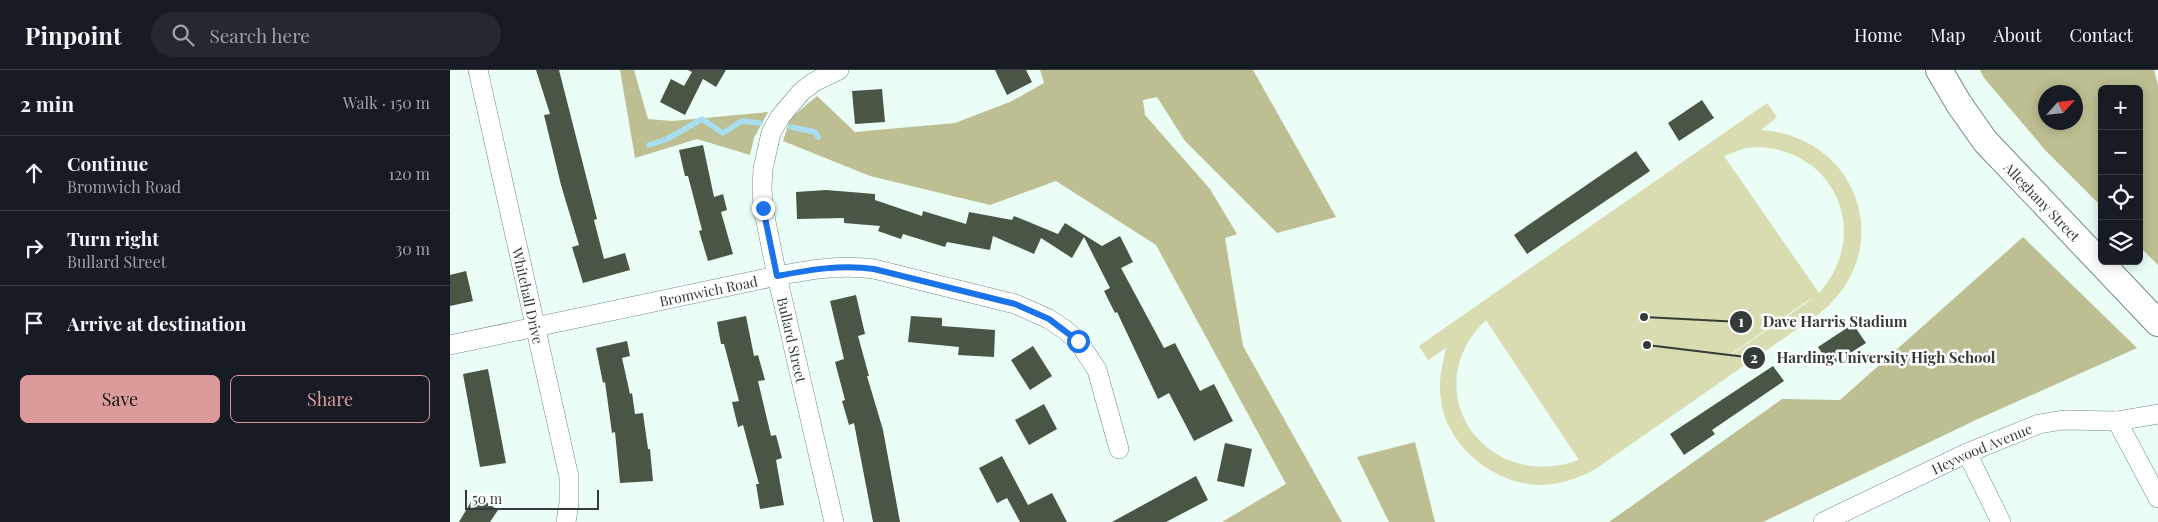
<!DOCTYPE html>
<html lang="en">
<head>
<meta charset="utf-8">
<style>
  :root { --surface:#171b24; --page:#242831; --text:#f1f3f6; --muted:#9ea1a6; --line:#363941; --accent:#da9b9a }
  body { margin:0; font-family:"Playfair Display",serif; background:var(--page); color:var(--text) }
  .controls { position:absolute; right:15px; top:15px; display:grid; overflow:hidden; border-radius:8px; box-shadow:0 2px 12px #0003 }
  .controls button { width:45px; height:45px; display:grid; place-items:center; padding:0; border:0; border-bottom:1px solid var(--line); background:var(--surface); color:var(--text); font:25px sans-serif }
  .compass { position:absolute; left:1588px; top:15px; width:45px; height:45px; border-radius:50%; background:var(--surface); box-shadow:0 2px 12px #0003; rotate:63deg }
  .scale { position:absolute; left:15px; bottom:12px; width:134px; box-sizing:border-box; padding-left:5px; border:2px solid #333c38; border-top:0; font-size:14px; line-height:18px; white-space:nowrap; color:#333c38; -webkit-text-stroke:4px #fff; paint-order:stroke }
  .stop { position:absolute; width:15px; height:15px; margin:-11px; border:4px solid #1a73e8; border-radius:50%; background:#fff }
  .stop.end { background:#1a73e8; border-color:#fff; box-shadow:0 1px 5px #0008 }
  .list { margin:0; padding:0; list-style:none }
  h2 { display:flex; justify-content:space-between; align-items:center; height:65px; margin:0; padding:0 20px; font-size:21px }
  h2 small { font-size:16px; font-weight:400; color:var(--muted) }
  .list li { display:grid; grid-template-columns:32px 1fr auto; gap:15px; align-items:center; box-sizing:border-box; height:75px; padding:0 20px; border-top:1px solid var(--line) }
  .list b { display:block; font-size:19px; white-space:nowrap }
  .list p { margin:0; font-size:16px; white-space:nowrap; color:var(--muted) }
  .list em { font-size:16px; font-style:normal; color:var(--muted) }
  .actions { display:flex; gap:10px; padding:15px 20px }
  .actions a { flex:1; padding:11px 0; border:1px solid var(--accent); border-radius:8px; text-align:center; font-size:18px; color:var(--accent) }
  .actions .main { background:var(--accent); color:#111 }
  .icon { flex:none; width:28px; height:28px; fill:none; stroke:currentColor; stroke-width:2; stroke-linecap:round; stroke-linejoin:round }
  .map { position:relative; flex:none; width:1708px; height:452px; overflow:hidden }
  header { display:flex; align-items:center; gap:30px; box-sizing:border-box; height:70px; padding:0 25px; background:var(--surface); border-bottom:1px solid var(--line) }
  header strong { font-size:24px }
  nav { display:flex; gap:28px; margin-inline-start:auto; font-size:18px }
  .search { width:350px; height:45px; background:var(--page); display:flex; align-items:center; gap:12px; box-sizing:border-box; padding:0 18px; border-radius:28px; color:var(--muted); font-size:19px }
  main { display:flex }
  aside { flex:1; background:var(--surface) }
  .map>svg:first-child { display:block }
</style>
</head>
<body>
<header>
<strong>Pinpoint</strong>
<div class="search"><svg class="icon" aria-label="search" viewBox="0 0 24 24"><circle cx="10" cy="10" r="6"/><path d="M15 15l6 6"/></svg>Search here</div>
<nav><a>Home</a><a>Map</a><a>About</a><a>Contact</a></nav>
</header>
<main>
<aside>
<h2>2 min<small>Walk · 150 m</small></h2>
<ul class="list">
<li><svg class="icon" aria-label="ahead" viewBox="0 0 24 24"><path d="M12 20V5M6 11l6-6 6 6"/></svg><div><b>Continue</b><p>Bromwich Road</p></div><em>120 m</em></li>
<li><svg class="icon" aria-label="right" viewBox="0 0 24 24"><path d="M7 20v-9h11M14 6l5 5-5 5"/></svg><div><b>Turn right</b><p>Bullard Street</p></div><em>30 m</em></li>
<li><svg class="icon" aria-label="arrive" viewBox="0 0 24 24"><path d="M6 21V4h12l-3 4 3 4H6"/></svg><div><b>Arrive at destination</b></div></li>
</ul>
<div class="actions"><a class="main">Save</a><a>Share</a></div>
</aside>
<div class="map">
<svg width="1708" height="452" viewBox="0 0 1708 452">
  <rect width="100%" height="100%" fill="#eafef5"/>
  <!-- green -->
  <path fill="#d9dbb1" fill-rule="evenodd" d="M1317 33 1327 47 1311 60C1409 66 1448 180 1370 243L1144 400C1126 409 1108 415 1089 415 1044 414 997 376 991 331 988 312 992 296 996 278L978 290 969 276ZM1309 77C1387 81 1421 165 1369 223L1274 86 1296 78ZM1363 227 1359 231 1278 287V286ZM1036 250 1129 390C1034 424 964 319 1036 250Z"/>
  <!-- forest -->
  <path fill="#bdbf92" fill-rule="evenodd" d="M170 0H184L198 49 222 51 318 42 304 68 300 85 247 69 185 88Z
    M590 0H803L886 147 827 163 735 71 707 27 693 30 695 45 760 119 787 164 775 168 793 276 892 452H772L836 414 706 175 606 111 540 135 420 106 333 71 340 49 367 26 405 62 505 53 560 32 594 13Z
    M1530 0H1704L1708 15V195L1689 176V19H1652V137L1596 81 1534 8ZM1626 22V52H1596V22Z
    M1573 167 1687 278 1528 349 1313 452H1159L1332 329 1390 330Z
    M965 372 985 452H939L907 387Z"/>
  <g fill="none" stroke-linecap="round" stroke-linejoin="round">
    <!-- stream -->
    <path stroke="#a9def1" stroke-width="5.5" d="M341 57 365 62 368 67
      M199 75 217 69 252 49 273 63 292 51 310 53"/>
  </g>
  <!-- building -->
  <path fill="#495545" d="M86 0H109L147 149 144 150 154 189 175 183 180 200 133 213 122 177 129 175 111 115 94 45 100 44Z
    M238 0H276L266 17 253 9 235 45 210 32 221 9 234 16 242 2Z
    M545 0H576L582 12 557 25Z
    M432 19 435 52 405 54 402 21Z
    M1252 30 1264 48 1229 71 1218 53Z
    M253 75 264 127 273 124 277 140 271 142 283 184 258 191 249 161 252 160 238 106H235L229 80Z
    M1186 81 1200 101 1077 184 1064 165Z
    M376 120 425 124V130L472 146 473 141 516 154 519 142 562 150 564 146 608 164 615 153 652 176 670 166 683 192 671 198 714 278 725 273 750 321 764 314 783 351 744 371 719 323 708 329 667 242 665 243 654 221 660 218 634 167 622 188 591 168 584 184 543 166 540 180 497 172 495 177 453 164 451 169 428 161 430 156 394 153V148L347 149 346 122Z
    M16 201 23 231 0 236V205Z
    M406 225 415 264 408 266 419 306H417L433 360 450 452H423L404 353 399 355 392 331 395 330 385 292 394 289 380 231Z
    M296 246 304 286 308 285 315 310 308 311 321 366 326 365 332 388 326 390 334 435 310 439 306 414H309L293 355 288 357 282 332 289 331 274 274H271L267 252Z
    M461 246 492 248V256L545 260 544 287 508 285 509 277 458 272Z
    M1403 254 1416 273 1380 296 1368 277Z
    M177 271 180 286 172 288 180 324 182 323 185 344 193 343 198 379H200L203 411 170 413 165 362 162 363 155 312 153 313 146 278Z
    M583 276 602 306 580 320 561 290Z
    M1323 296 1334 311 1262 360 1265 364 1234 385 1220 364Z
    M38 299 56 393 30 397 13 304Z
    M594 334 607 359 579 375 565 350Z
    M775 373 802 379 794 417 767 411Z
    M552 386 578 435 602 423 617 452H570L557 428 547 433 529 398Z
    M746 406 758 430 716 452H662Z
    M25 425 48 440 40 452H9Z"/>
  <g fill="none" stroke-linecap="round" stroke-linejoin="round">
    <defs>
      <g id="street">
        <path id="s1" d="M28 0 119 407V433L116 452"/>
        <path id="s2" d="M0 275 327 206C359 200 391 194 424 199L565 234 599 249 614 259 628 271 647 300 669 379"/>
        <path d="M1667 351 1708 428"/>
        <path d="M1517 383 1551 452"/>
        <path d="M384 452 327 206 313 137 312 118 313 99 321 63 330 47 351 22 364 12 389 0"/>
        <path id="s3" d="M1373 452 1517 383 1589 354 1613 350 1667 351 1708 344"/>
      </g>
      <g id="secondary">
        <path id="s4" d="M1489 0 1509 34 1535 71 1708 253"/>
      </g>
    </defs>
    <!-- street casing -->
    <use href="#street" stroke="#758b81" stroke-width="20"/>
    <!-- secondary casing -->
    <use href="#secondary" stroke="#758b81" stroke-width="28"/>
    <!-- street -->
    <use href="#street" stroke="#fff" stroke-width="19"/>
    <!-- secondary -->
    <use href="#secondary" stroke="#fff" stroke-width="26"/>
  </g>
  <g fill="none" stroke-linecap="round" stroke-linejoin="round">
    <!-- route -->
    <path stroke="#1a73e8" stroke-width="6" d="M313 138 327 206C359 200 391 194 424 199L565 234 599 249 628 271"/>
  </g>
  <g text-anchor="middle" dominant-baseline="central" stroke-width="5" stroke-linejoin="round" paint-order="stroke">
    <!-- street labels -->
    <g font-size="14" fill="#333c38" stroke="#fff">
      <text stroke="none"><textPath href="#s4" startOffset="168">Alleghany Street</textPath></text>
      <text stroke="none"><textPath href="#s2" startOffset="264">Bromwich Road</textPath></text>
      <text stroke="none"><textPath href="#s1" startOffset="231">Whitehall Drive</textPath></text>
      <text transform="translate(342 270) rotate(77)">Bullard Street</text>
      <text stroke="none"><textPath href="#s3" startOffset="175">Heywood Avenue</textPath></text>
    </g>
  </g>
  <!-- callouts -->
  <path fill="none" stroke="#333c38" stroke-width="2" d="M1194 247L1291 252M1197 275L1304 288"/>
  <g fill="#333c38" stroke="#fff" stroke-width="2">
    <circle cx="1194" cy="247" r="5"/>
    <circle cx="1197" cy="275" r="5"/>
    <circle cx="1291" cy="252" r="12"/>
    <circle cx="1304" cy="288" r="12"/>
  </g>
  <g font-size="15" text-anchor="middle" font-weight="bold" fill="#fff">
    <text x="1291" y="257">1</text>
    <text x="1304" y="293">2</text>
  </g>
  <g font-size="15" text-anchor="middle" font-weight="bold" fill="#333c38" stroke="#fff" stroke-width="5" stroke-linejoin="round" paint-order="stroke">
    <text x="1385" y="257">Dave Harris Stadium</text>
    <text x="1436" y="293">Harding University High School</text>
  </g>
</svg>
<div class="controls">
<button>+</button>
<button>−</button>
<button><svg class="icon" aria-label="locate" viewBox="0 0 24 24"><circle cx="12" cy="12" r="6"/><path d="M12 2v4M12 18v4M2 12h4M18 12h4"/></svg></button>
<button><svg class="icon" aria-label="layers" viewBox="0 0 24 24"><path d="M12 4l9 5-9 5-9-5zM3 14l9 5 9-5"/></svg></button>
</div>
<svg class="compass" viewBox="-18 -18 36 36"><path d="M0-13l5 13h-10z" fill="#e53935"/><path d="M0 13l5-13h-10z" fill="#9ea1a6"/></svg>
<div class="scale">50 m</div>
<div class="stop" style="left:628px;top:271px"></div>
<div class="stop end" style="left:313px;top:138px"></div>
</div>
</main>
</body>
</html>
